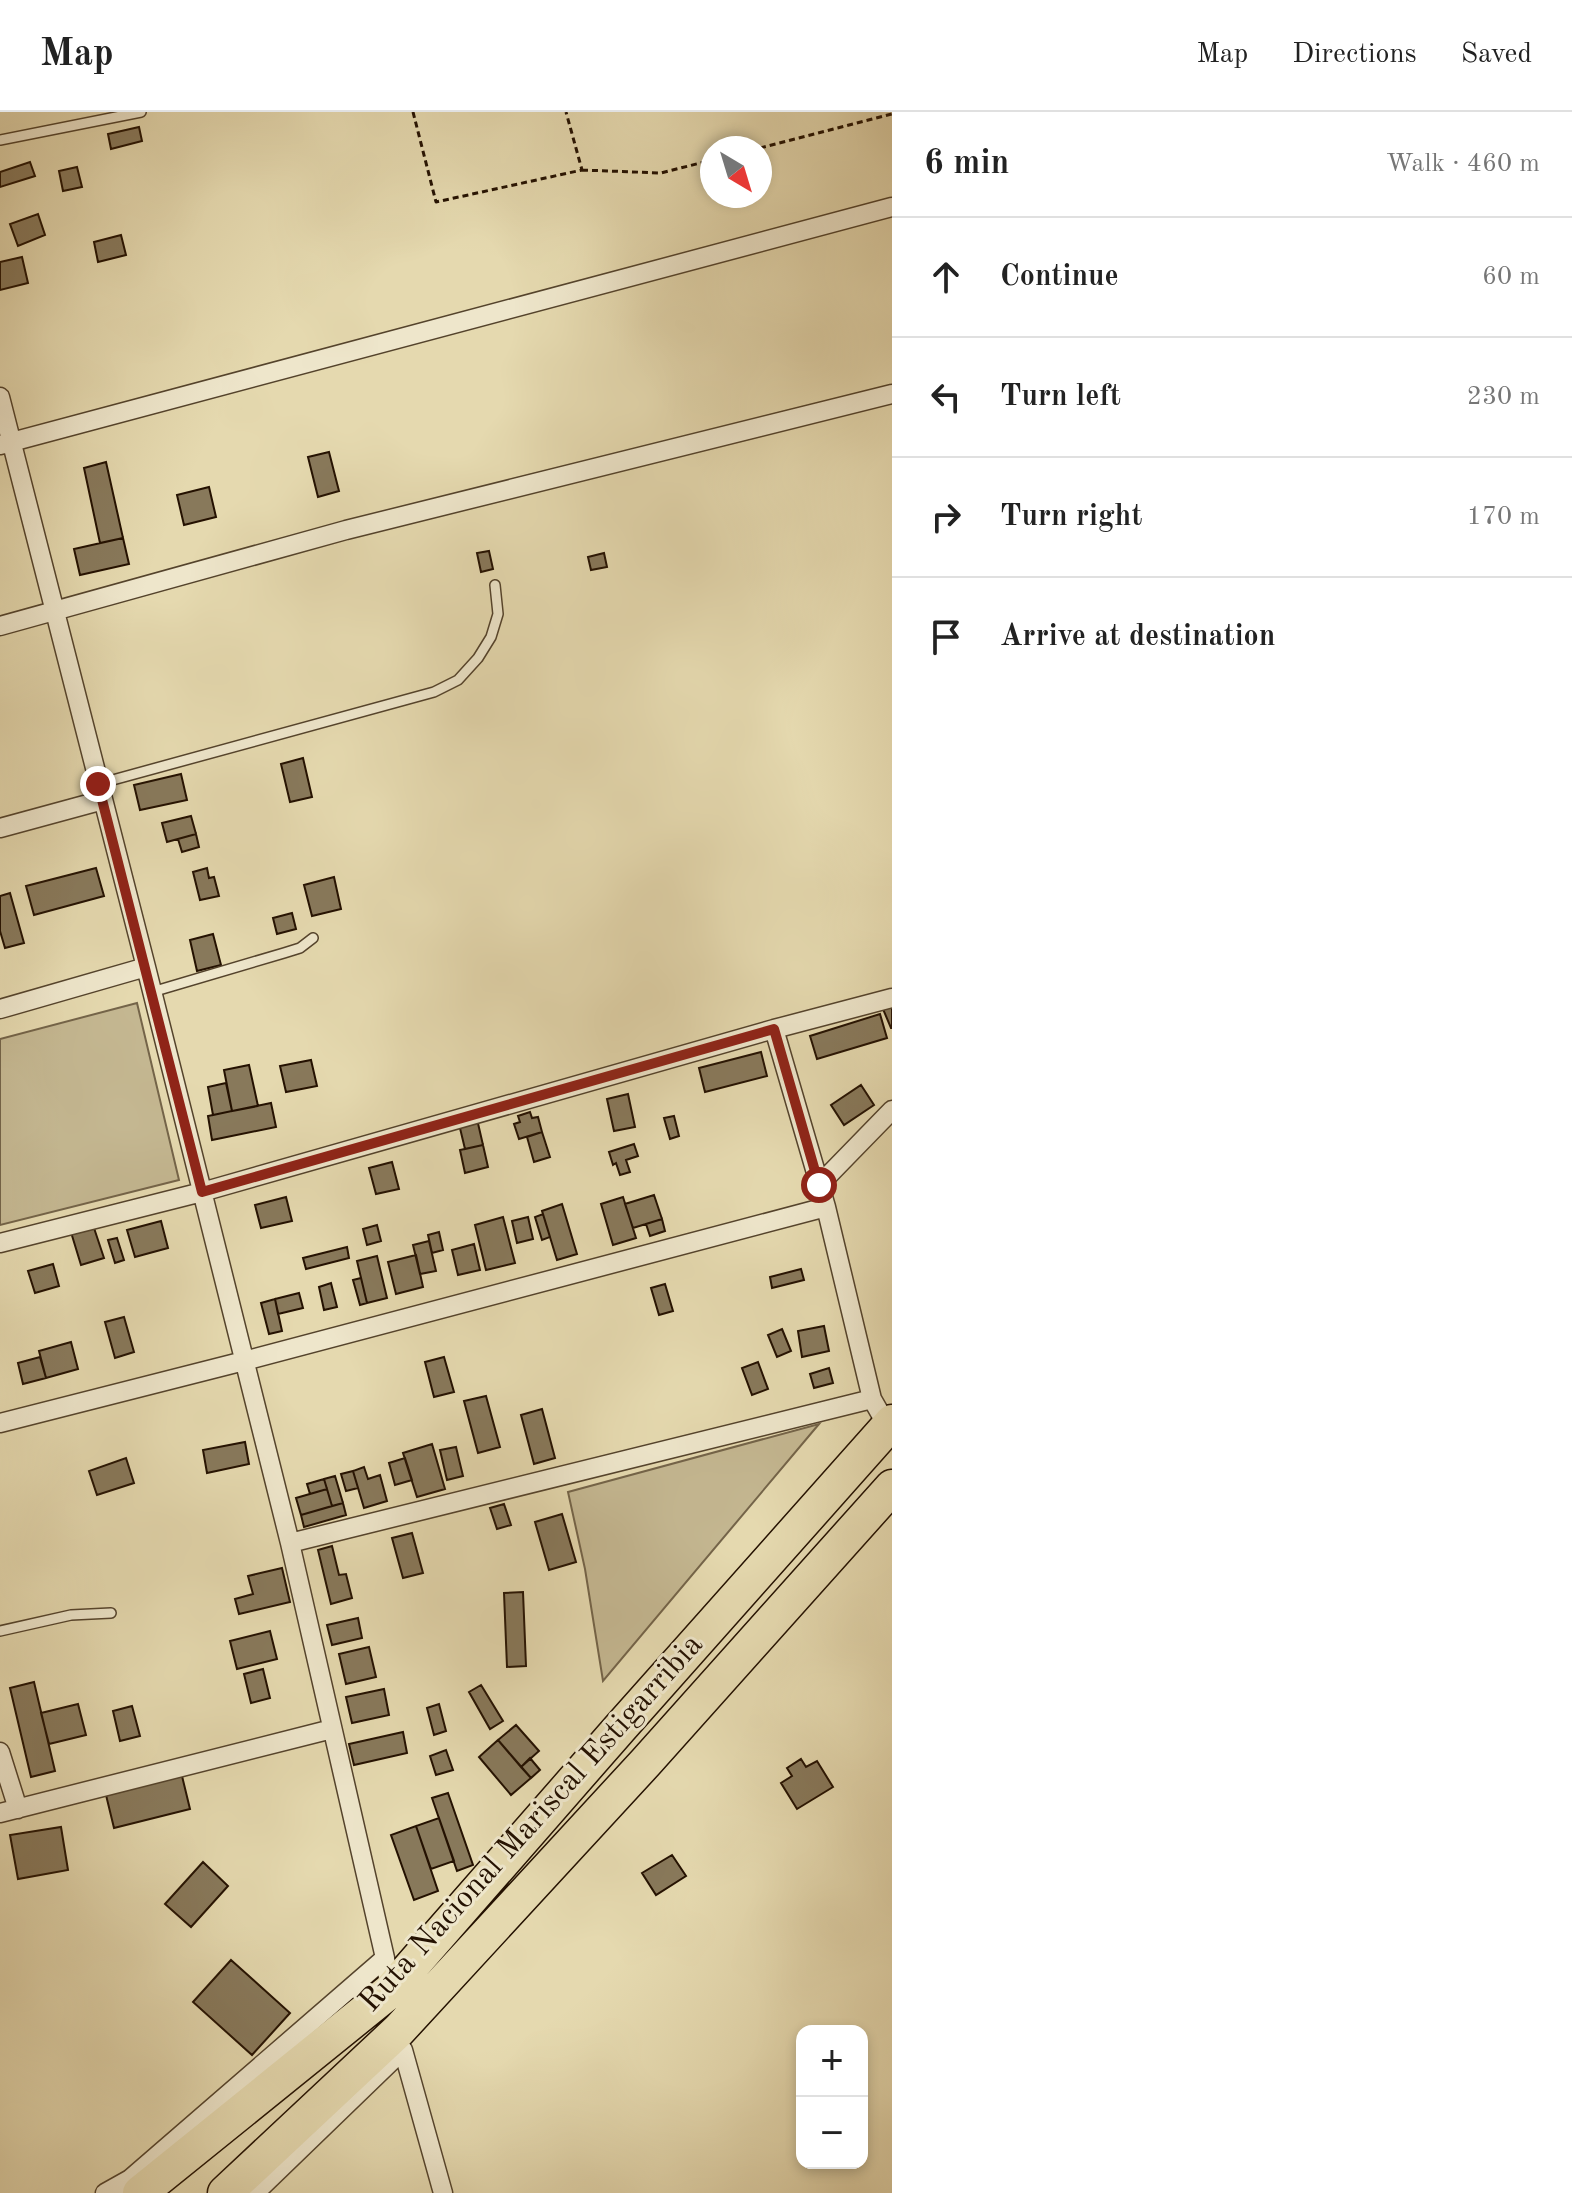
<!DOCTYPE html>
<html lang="en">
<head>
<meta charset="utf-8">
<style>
  :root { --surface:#fff; --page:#f2f2f2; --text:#222; --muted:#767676; --line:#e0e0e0 }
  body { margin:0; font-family:"Old Standard TT",serif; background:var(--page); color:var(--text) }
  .controls { position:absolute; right:24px; bottom:24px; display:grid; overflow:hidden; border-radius:16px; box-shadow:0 4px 12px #0003 }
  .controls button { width:72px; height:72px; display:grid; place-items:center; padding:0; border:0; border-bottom:2px solid var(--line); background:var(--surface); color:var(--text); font:40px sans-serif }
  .compass { position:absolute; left:700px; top:24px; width:72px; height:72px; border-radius:50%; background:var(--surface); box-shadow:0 4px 12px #0003; rotate:142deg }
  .stop { position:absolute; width:24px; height:24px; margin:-18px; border:6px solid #8f2418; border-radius:50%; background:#fff }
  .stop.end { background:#8f2418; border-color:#fff; box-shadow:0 2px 8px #0008 }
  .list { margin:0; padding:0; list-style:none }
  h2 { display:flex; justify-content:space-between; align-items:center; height:104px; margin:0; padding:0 32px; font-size:34px }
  h2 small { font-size:26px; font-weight:400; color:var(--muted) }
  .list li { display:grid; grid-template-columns:52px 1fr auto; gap:24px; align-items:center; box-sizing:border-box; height:120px; padding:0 32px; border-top:2px solid var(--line) }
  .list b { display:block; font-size:30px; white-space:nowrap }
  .list em { font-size:26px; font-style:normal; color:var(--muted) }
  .icon { flex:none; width:44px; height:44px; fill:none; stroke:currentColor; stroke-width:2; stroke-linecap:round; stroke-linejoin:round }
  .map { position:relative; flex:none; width:892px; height:2081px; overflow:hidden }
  header { display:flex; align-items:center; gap:48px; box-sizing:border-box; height:112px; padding:0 40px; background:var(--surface); border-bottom:2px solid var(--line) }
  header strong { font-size:38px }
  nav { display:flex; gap:44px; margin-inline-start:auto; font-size:28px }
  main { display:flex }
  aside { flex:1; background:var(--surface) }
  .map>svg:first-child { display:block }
</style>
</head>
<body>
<header>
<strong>Map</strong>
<nav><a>Map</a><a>Directions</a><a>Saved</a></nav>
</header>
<main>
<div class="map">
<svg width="892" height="2081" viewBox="0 0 892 2081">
  <rect width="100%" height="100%" fill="#e5d9af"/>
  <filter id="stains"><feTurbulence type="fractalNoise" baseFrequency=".0025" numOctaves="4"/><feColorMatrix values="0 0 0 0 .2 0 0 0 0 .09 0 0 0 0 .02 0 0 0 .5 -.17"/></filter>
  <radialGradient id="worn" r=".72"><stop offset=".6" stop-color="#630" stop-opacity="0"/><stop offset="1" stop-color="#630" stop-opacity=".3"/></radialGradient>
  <!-- green -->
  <path fill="#c4b791" stroke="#746449" stroke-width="2" d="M137 891 179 1068 0 1113V927Z
    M819 1312 603 1569 585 1457 568 1380Z"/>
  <!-- building -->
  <path fill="#88795b" stroke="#241101" stroke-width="2" d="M139 15 142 29 111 37 108 22Z
    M30 50 35 64 0 75V60Z
    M77 55 82 75 63 79 59 59Z
    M38 102 45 123 18 134 10 112Z
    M121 123 126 143 98 150 94 130Z
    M22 145 28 171 0 178V150Z
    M329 340 339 379 318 385 308 345Z
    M106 350 123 426 100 431 84 356Z
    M209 375 216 405 184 413 177 383Z
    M123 426 129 452 80 463 74 437Z
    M489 439 493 457 481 460 477 441Z
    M604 441 607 455 591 458 588 445Z
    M303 646 312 685 290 690 281 652Z
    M181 662 187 688 140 698 134 673Z
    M191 704 196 722 167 730 162 711Z
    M196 722 199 735 182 740 178 727Z
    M96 756 104 784 34 803 26 774Z
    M207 756 209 766 214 765 219 784 200 788 193 760Z
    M334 765 341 797 312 804 304 773Z
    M10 781 24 831 5 836 0 819V784Z
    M292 801 296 817 277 822 273 806Z
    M213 822 221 853 197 859 190 828Z
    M892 893V916H891L883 897Z
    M880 902 887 926 817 947 810 924Z
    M761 940 767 964 705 980 699 956Z
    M311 948 317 974 286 980 280 954Z
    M249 953 258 994 232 999 224 958Z
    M226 971 232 999 213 1003 208 975Z
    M861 973 874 993 844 1013 831 993Z
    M628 982 635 1015 614 1019 607 987Z
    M271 991 276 1015 212 1028 208 1004Z
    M530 1000 532 1006 538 1005 542 1020 519 1027 514 1012 520 1010 518 1004Z
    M674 1004 679 1024 670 1027 664 1006Z
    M477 1007 483 1033 465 1037 459 1012Z
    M542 1020 550 1045 534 1050 527 1025Z
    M634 1032 638 1044 626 1048 630 1060 620 1063 616 1051 613 1053 609 1040Z
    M483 1033 488 1055 465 1061 460 1038Z
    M392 1050 399 1077 376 1082 369 1056Z
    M654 1083 662 1107 633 1116 625 1092Z
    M286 1085 292 1109 261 1116 255 1093Z
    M623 1085 636 1126 613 1133 601 1092Z
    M562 1092 577 1142 557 1148 542 1099Z
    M543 1102 550 1125 542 1128 535 1105Z
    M503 1105 515 1151 486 1158 475 1113Z
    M528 1105 533 1127 517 1131 512 1109Z
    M662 1107 665 1119 650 1124 646 1112Z
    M161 1109 168 1136 135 1145 127 1118Z
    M92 1110 104 1146 81 1153 70 1117Z
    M377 1113 381 1129 367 1133 363 1117Z
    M439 1120 443 1138 432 1141 428 1123Z
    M117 1126 124 1148 115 1151 108 1128Z
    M429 1129 436 1159 420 1162 413 1133Z
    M474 1132 480 1158 458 1163 452 1138Z
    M347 1135 349 1146 306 1157 303 1146Z
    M416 1143 423 1175 396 1182 388 1150Z
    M377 1144 387 1186 367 1191 357 1149Z
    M53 1152 59 1174 35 1181 28 1159Z
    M801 1157 804 1168 772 1176 770 1165Z
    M361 1166 367 1191 360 1193 353 1168Z
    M331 1171 337 1195 324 1198 319 1175Z
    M665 1172 673 1199 659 1203 651 1176Z
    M299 1181 303 1196 278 1202 275 1187Z
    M275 1187 282 1219 269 1222 261 1191Z
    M124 1205 134 1240 115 1246 105 1210Z
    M824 1214 829 1239 802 1245 798 1219Z
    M782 1217 791 1239 777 1245 768 1223Z
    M71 1230 78 1257 46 1266 39 1239Z
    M40 1245 46 1266 23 1272 18 1251Z
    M444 1245 454 1280 434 1285 425 1250Z
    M758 1250 768 1277 752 1283 742 1256Z
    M829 1256 833 1271 814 1276 810 1262Z
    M486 1284 500 1335 478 1341 464 1289Z
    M542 1297 555 1346 534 1352 521 1303Z
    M245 1330 249 1352 207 1361 203 1338Z
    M432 1332 445 1377 417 1385 403 1341Z
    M456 1335 463 1364 447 1368 440 1338Z
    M126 1346 134 1371 97 1383 89 1359Z
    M405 1346 412 1368 395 1373 389 1351Z
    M364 1355 368 1367 380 1363 387 1389 364 1396 353 1359Z
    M353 1359 358 1376 346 1379 341 1362Z
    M335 1364 343 1391 332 1394 324 1367Z
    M324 1367 327 1377 310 1382 307 1372Z
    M327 1377 332 1394 301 1403 296 1386Z
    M343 1391 346 1403 304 1415 301 1403Z
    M504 1392 511 1413 497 1417 490 1396Z
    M562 1402 576 1450 549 1458 535 1410Z
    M412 1421 423 1461 403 1466 392 1426Z
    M332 1434 339 1463 346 1462 352 1486 331 1492 318 1438Z
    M282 1456 290 1490 239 1502 235 1487 253 1482 248 1464Z
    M523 1480 526 1554 507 1555 504 1481Z
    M358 1506 362 1526 332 1533 327 1513Z
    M270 1519 277 1547 237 1557 230 1529Z
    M369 1535 376 1565 346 1572 339 1542Z
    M263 1557 270 1586 251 1591 244 1562Z
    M34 1570 55 1659 31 1665 10 1576Z
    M481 1573 503 1609 490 1617 469 1580Z
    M384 1577 389 1603 352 1611 346 1585Z
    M78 1592 86 1623 49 1632 41 1601Z
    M439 1592 446 1619 434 1623 427 1596Z
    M132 1594 140 1624 120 1629 113 1599Z
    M516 1613 539 1639 521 1655 498 1628Z
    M403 1620 407 1641 354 1653 349 1632Z
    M498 1628 531 1666 511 1683 479 1645Z
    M446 1638 453 1658 436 1663 430 1644Z
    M530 1646 540 1658 531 1666 521 1655Z
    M801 1647 806 1655 817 1649 833 1675 797 1697 781 1671 792 1664 787 1656Z
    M182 1664 190 1697 114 1716 106 1683Z
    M448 1681 473 1753 457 1759 432 1686Z
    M439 1706 454 1749 431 1757 416 1714Z
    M416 1714 438 1779 414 1788 391 1723Z
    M61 1715 68 1758 18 1767 10 1723Z
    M672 1743 686 1764 656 1783 642 1761Z
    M203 1750 228 1774 191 1815 165 1792Z
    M231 1848 290 1901 252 1943 193 1890Z"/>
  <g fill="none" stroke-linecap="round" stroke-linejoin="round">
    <defs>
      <path id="lane" d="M0 28 141 0
        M98 672 434 580 458 568 478 546 491 525 498 502 495 473
        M152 880 284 841 300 836 313 826
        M0 1519 71 1503 111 1501"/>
      <path id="street" d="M0 285 146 855 290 1431 385 1846 390 1879
        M0 333 892 95
        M0 514 346 418 892 282
        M0 716 103 688
        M0 897 146 855
        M774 917 892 886
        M819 1073 892 998
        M0 1131 202 1080 774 917 826 1095 872 1287 888 1315
        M0 1311 244 1249 826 1095
        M290 1431 872 1287
        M0 1640 18 1697
        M0 1701 332 1617
        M105 2081 130 2067 385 1846
        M255 2081 403 1938 443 2081"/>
      <path id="highway" d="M140 2081 390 1879 620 1616 892 1310
        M225 2081 399 1918 646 1650 892 1375"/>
    </defs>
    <!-- lane casing -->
    <use href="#lane" stroke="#54432c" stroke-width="12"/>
    <!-- street casing -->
    <use href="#street" stroke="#54432c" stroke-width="21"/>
    <!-- highway casing -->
    <use href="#highway" stroke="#241101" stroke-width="37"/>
    <!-- path -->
    <path stroke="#241101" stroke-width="3" stroke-dasharray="6 4" stroke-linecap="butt" d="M413 0 436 90 582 58 566 0
      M760 36 892 2
      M582 58 661 61 712 48"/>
    <!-- lane -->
    <use href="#lane" stroke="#eee6cb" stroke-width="9"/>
    <!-- street -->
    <use href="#street" stroke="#eee6cb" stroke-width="18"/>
    <!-- highway -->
    <use href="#highway" stroke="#e5d9af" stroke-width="34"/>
  </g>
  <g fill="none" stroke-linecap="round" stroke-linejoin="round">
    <!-- route -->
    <path stroke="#8f2418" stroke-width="10" d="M98 672 202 1080 774 917 819 1073"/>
  </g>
  <g text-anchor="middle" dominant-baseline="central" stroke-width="6" stroke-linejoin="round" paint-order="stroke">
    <!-- street labels -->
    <g font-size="32" fill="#241101" stroke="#eee6cb">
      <text transform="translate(532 1712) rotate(-48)">Ruta Nacional Mariscal Estigarribia</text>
    </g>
  </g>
  <rect width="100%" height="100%" filter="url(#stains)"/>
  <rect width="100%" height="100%" fill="url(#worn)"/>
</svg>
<div class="controls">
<button>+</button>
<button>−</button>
</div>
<svg class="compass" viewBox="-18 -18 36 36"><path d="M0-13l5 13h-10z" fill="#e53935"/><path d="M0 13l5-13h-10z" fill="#767676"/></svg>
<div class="stop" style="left:819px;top:1073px"></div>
<div class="stop end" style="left:98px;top:672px"></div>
</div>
<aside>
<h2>6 min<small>Walk · 460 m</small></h2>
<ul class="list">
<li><svg class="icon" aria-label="ahead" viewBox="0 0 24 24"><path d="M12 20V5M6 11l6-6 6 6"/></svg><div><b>Continue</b></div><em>60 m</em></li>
<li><svg class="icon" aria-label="left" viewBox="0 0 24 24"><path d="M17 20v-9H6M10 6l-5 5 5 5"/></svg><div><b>Turn left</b></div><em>230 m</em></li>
<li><svg class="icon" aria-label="right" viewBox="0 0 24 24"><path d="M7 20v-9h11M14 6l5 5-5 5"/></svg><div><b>Turn right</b></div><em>170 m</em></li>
<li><svg class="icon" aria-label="arrive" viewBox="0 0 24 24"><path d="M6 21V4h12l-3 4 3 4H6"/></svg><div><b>Arrive at destination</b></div></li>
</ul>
</aside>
</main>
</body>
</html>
